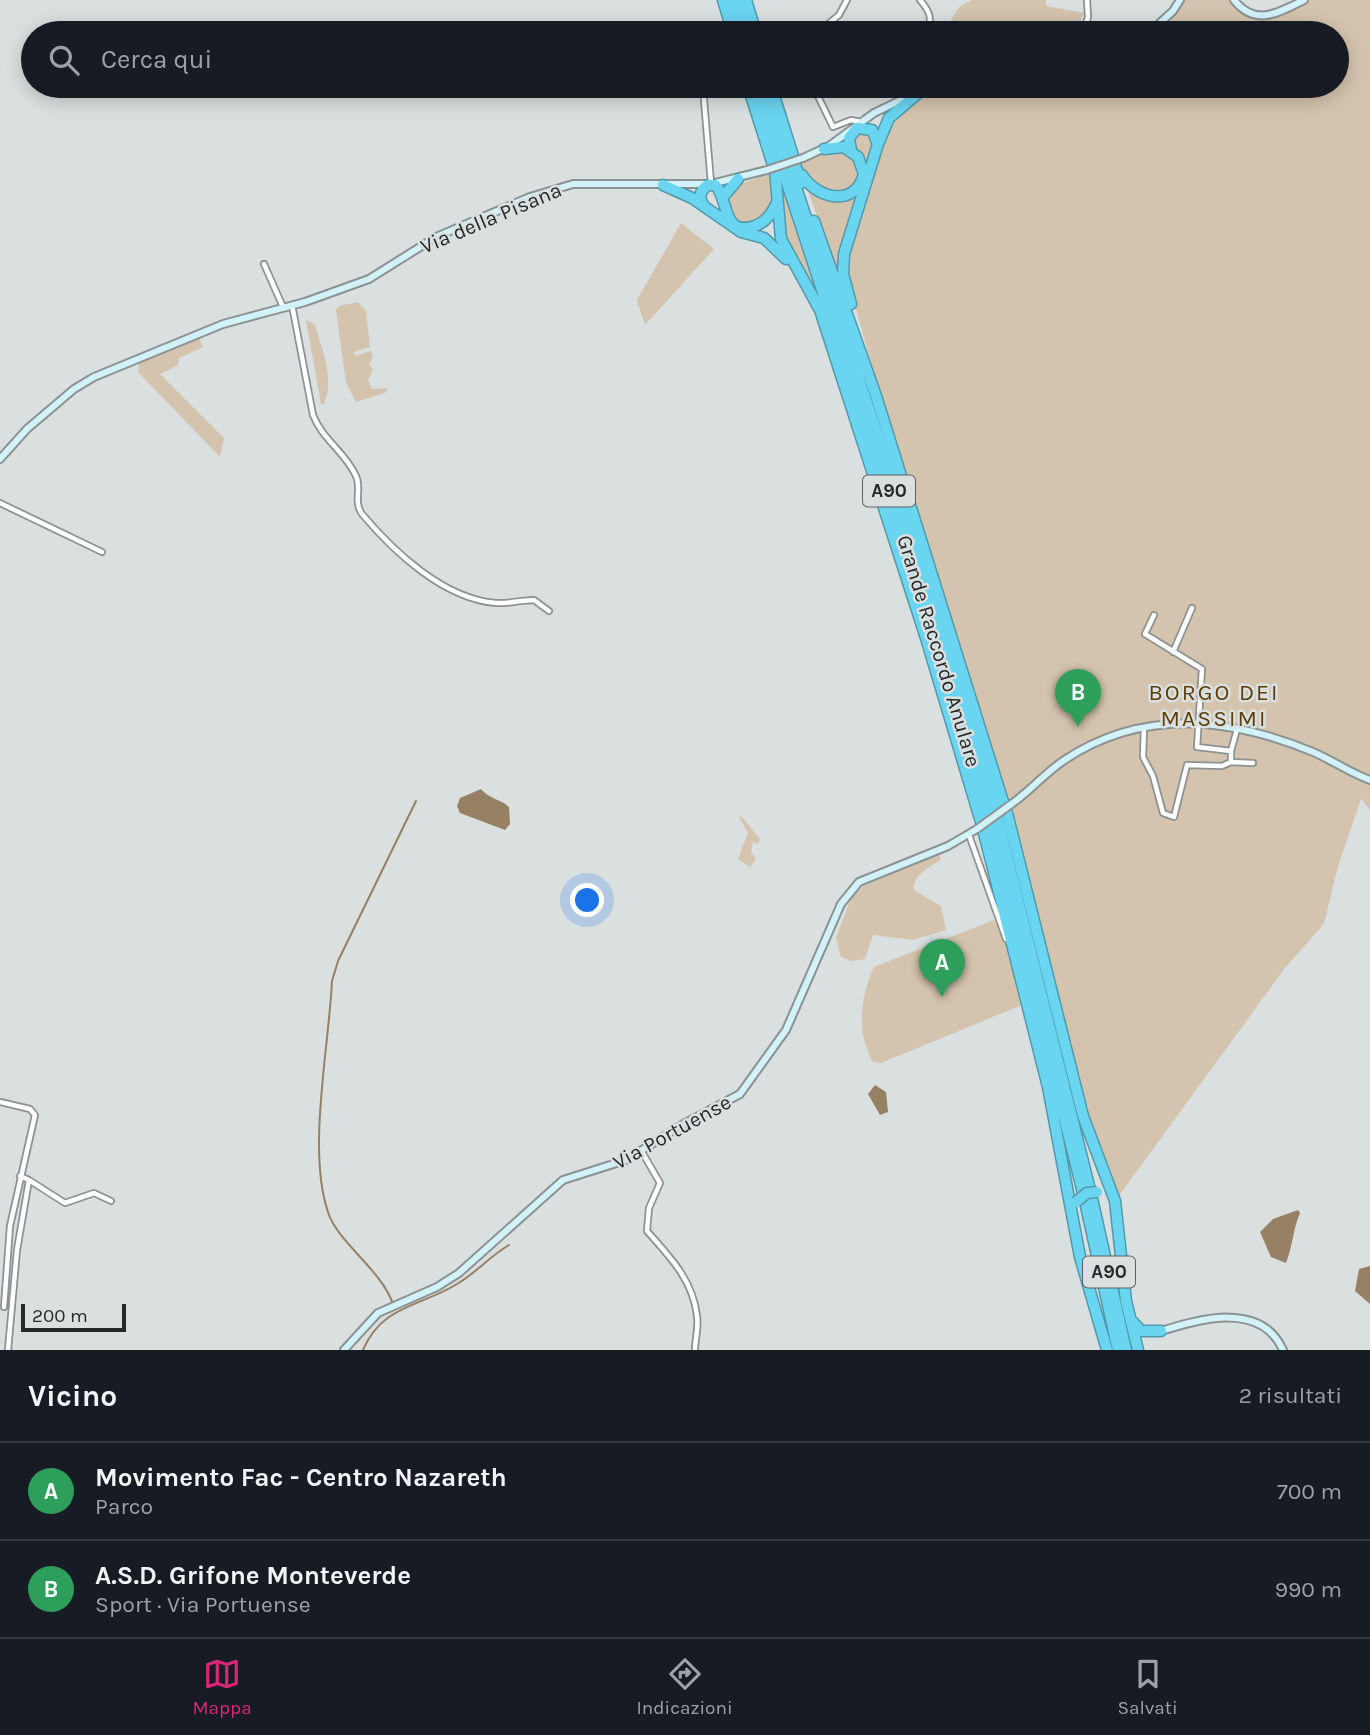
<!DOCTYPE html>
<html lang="it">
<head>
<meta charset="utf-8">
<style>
  :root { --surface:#171b24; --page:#242831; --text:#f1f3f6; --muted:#9ea1a6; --line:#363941; --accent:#db2777 }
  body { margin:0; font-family:Karla,sans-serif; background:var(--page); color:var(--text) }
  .scale { position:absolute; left:21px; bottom:18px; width:105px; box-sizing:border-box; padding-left:7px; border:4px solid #272929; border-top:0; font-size:19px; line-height:24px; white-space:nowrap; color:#272929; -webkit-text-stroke:5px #dadfe0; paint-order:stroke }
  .you { position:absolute; left:588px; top:901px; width:24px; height:24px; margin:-18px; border:5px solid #fff; border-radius:50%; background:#1a73e8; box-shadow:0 0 0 10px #1a73e833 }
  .badge { display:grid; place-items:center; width:46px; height:46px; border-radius:50%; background:var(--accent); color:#fff; font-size:23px; font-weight:700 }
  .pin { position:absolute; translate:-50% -58px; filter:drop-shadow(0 2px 4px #0008) }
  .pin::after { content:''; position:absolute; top:37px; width:24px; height:21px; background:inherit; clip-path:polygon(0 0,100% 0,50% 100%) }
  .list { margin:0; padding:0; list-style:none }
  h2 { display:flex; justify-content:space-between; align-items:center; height:91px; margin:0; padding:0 28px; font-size:30px }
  h2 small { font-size:23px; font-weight:400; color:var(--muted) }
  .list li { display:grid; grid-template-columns:46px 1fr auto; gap:21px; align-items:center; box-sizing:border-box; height:98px; padding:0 28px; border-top:2px solid var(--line) }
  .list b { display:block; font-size:26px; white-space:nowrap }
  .list p { margin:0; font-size:23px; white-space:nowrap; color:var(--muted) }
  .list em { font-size:23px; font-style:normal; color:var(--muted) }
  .icon { flex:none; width:38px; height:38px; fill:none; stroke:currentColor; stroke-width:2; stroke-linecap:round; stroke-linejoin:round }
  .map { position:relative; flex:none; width:1370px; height:1350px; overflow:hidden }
  .search { position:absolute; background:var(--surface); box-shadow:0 4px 18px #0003; left:21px; right:21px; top:21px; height:77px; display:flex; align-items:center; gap:18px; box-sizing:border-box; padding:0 24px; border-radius:38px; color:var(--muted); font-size:26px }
  .sheet { height:287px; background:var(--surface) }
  nav { display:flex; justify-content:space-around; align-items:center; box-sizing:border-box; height:98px; border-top:2px solid var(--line); background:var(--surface); font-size:19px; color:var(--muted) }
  nav a { display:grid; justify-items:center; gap:4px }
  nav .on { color:var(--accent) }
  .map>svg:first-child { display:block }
</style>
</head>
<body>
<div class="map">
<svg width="1370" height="1350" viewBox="0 0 1370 1350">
  <rect width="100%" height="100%" fill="#dadfe0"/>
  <!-- green -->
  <path fill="#d4c4ae" d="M972 0H1046V6L1084 13 1075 33H954L948 25 959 7Z
    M1182 0H1232C1266 39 1274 7 1309 0 1328 0 1351 0 1370 0V810L1361 799 1338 866 1324 924 1285 968 1118 1197 1085 1114 1010 809 876 382 847 276V249L886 128 900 108 922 93 937 86H1064L1109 93 1120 86H1337V33H1153Z
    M864 130 875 138 866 174 853 147V135Z
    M830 151 849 152 862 172 851 191C823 195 812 191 799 164Z
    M772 173 776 196 764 219 745 226 731 218 727 198 740 184Z
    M779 174 821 304 786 244Z
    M806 186 820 196 859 190 842 249 849 303Z
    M681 223 714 249 645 325 637 300Z
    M358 302 366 311 370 347 353 352 355 356 371 351 373 357 369 364 373 369 368 380 372 389 388 388 385 393 356 402 346 383 336 310 339 306Z
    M306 320 315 325C322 350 335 378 324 404H321Z
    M199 338 203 347 179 358 178 365 160 374 224 438 220 457 138 372 139 362Z
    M741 816 760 839 758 844 753 842 751 852 756 859 750 867 738 859 748 833 739 817Z
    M939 854 941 860C930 867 912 875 914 890L941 906 946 930 913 940 873 935 865 959 852 961 841 957 836 938 852 895 864 886Z
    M994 920 1003 935 1022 1005 881 1063 873 1062C856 1031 860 998 874 967Z"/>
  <!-- water -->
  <path fill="#978164" d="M481 789C488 798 500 799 509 807L510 824 505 830 460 813 457 806 460 798Z
    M875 1085 886 1092 888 1112 880 1115 868 1094Z
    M1298 1210 1300 1213C1293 1229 1293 1245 1286 1263L1271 1257 1260 1232 1273 1219Z
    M1370 1266V1304L1355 1291 1359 1269Z"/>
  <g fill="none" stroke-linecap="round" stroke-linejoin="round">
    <!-- stream -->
    <path stroke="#978164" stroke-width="2" d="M393 1304C381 1269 337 1242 328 1212 307 1151 329 1047 332 981L338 961 416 801
      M363 1350C382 1305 420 1307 457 1284 476 1273 490 1256 509 1245"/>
    <defs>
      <path id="street" d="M920 0C928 9 935 20 925 30L928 33
        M817 33 839 15 847 0
        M1083 33 1088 17 1087 0
        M813 86 833 127 851 120 861 122
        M703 88 711 183
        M264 264 283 307
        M292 305 313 415C322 439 346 453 356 476 362 489 353 501 362 514 394 552 444 599 496 603 509 604 521 600 534 600L549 611
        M0 503 102 552
        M1173 652 1192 608
        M1144 728 1143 757 1153 776 1163 813 1174 817 1187 765 1222 766 1231 762V751L1197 747 1202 669 1145 634 1154 615
        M1231 751 1237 729
        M1231 762 1253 763
        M969 835 1006 939
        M0 1102 30 1109 35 1115 10 1226 4 1307
        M642 1152 660 1183 649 1208 647 1231C670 1257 693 1280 697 1316 699 1327 695 1339 695 1350
        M29 1180 65 1203 94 1193 111 1201
        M8 1350 17 1250 29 1180 20 1176"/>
      <path id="secondary" d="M1234 0C1255 27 1278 13 1304 0
        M1149 33 1173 11 1180 0
        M1073 86 1103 91 1117 86
        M803 158 829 146 874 113 930 86
        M0 459 27 429 74 389 94 377 223 324 305 302 369 279 436 237 530 197 573 184H711L767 170
        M1010 805C1029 792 1044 774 1063 761 1141 708 1229 717 1313 752 1332 760 1350 773 1370 780
        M1161 1331C1200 1319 1261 1301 1283 1350
        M344 1350 378 1313 437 1287 459 1273 563 1180 626 1160 682 1125 740 1094 786 1030 841 904 859 882 948 846 977 829"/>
      <path id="highway" d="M723 0 733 33
        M730 0 740 33
        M738 0 748 33
        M746 0 756 33
        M748 86 773 165
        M756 86 780 163
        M764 86 787 160
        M771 86 794 159
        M851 150 849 138 857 128 872 130 878 144
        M795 164 801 183
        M789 166 942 631 996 811
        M782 168 935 635 989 815
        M775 170 781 239 820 310 926 638 981 822
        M802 175C817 199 855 208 864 174L858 157 844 147 824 149
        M663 185 692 198 741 232 764 238 786 259
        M723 197 738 179
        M705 207C698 199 699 191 708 185H715C729 197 721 238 755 226 766 222 773 212 777 202
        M814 221 876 396 1004 805
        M851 304 843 274 844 254 878 144 889 118 923 89
        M1007 813 1083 1116 1115 1201 1126 1301 1138 1350
        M998 819 1090 1190
        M991 824 1083 1193
        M983 829 1048 1087 1080 1257 1107 1350
        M1091 1194 1126 1350
        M1084 1197 1118 1350
        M1133 1322 1141 1331H1161"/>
    </defs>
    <!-- street casing -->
    <use href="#street" stroke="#8c9192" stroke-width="8"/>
    <!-- secondary casing -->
    <use href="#secondary" stroke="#8c9192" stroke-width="10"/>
    <!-- highway casing -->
    <use href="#highway" stroke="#5399aa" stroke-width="13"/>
    <!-- street -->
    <use href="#street" stroke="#fff" stroke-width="4.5"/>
    <!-- secondary -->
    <use href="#secondary" stroke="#d2f2fa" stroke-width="6"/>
    <!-- highway -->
    <use href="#highway" stroke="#6ad5f0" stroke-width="10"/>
    <defs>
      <path id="secondary-bridge" d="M767 170 803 158
        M977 829 1010 805"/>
      <path id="highway-bridge" d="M1076 1202 1087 1193 1097 1192"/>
    </defs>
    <!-- secondary-bridge casing -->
    <use href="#secondary-bridge" stroke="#8c9192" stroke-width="10" stroke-linecap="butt"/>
    <!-- highway-bridge casing -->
    <use href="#highway-bridge" stroke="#5399aa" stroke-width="13" stroke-linecap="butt"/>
    <!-- secondary-bridge -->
    <use href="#secondary-bridge" stroke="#d2f2fa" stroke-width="6"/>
    <!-- highway-bridge -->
    <use href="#highway-bridge" stroke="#6ad5f0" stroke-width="10"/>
  </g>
  <g text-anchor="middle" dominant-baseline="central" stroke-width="5" stroke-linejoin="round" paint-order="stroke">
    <!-- shield labels -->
    <g fill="#dadfe0" stroke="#5d6060" stroke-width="2">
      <rect x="863" y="475.5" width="52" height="31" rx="5"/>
      <rect x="1083" y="1256.5" width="52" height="31" rx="5"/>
    </g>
    <g font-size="19" font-weight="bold" fill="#272929">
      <text x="889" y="491">A90</text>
      <text x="1109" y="1272">A90</text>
    </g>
    <!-- street labels -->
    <g font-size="21" fill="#272929" stroke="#dadfe0">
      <text transform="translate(491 218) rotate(-23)">Via della Pisana</text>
      <text transform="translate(939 651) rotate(73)">Grande Raccordo Anulare</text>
      <text transform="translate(672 1132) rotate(-29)">Via Portuense</text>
    </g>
    <!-- neighbourhood labels -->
    <g font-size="23" letter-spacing="2" fill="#5c3d02" stroke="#dadfe0">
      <text x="1214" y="692">BORGO DEI<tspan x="1214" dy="26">MASSIMI</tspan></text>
    </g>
  </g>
</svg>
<div class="scale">200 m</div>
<div class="you"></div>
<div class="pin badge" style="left:942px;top:997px;background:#2e9e5b">A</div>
<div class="pin badge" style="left:1078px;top:727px;background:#2e9e5b">B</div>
<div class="search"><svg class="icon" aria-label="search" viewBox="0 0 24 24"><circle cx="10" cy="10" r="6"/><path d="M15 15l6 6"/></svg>Cerca qui</div>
</div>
<section class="sheet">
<h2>Vicino<small>2 risultati</small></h2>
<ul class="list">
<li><span class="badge" style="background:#2e9e5b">A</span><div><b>Movimento Fac - Centro Nazareth</b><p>Parco</p></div><em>700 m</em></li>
<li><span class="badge" style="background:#2e9e5b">B</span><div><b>A.S.D. Grifone Monteverde</b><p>Sport · Via Portuense</p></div><em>990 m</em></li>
</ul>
</section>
<nav>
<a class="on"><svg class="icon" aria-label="map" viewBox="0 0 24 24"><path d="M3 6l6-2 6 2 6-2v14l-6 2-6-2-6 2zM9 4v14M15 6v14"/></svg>Mappa</a>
<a><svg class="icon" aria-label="directions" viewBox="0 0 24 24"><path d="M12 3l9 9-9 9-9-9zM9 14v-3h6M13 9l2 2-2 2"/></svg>Indicazioni</a>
<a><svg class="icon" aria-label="saved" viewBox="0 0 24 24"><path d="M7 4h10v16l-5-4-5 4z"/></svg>Salvati</a>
</nav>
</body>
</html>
